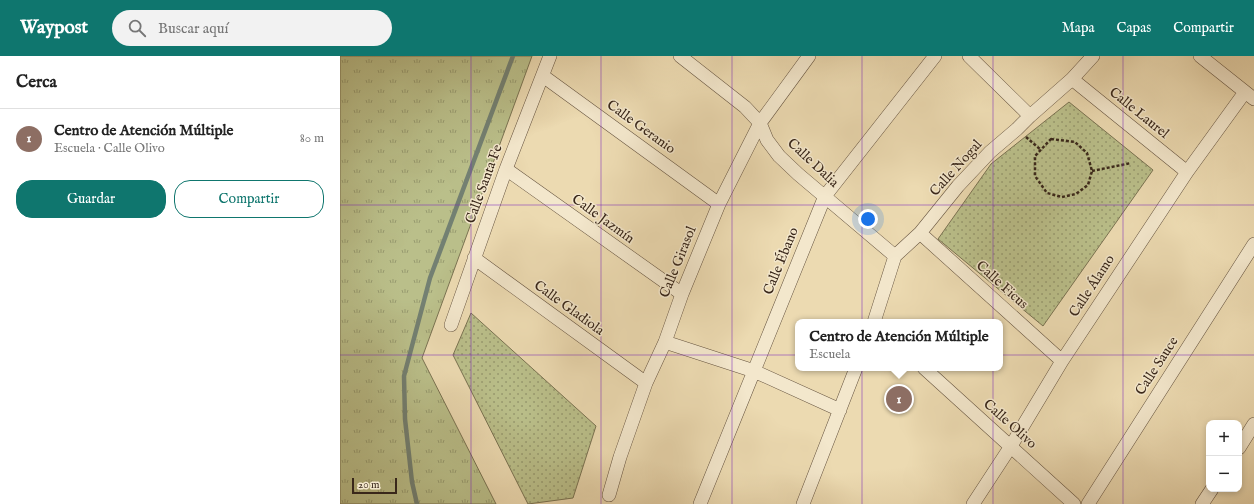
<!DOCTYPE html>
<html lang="es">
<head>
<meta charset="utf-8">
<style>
  :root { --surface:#fff; --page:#f2f2f2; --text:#222; --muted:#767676; --line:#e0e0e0; --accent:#0f766e }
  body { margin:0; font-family:"IM FELL English",serif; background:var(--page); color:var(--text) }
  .controls { position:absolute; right:12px; bottom:12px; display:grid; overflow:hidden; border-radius:8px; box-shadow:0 2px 6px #0003 }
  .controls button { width:36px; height:36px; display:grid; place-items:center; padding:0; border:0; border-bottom:1px solid var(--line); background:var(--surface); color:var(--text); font:20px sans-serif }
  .scale { position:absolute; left:12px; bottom:10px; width:45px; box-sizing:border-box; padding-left:4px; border:2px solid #39271a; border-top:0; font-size:11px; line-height:14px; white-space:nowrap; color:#39271a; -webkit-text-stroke:3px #f3e7cc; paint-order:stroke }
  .you { position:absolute; left:528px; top:163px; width:14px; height:14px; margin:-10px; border:3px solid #fff; border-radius:50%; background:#1a73e8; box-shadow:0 0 0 6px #1a73e833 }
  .badge { display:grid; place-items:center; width:26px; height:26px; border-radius:50%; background:var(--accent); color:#fff; font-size:13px; font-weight:700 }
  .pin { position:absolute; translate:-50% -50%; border:2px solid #fff; box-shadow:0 1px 4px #0006 }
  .popup { position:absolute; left:455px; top:263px; width:208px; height:52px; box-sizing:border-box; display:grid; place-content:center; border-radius:8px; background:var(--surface); filter:drop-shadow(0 1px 3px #0005); font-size:13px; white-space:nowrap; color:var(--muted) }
  .popup b { font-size:15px; color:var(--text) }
  .popup::after { content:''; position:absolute; left:50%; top:100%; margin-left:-8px; border:8px solid transparent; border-top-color:var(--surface) }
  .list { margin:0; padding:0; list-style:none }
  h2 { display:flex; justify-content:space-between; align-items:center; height:52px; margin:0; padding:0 16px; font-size:17px }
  h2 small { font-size:13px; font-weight:400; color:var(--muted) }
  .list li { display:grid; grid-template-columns:26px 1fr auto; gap:12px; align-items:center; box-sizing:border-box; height:60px; padding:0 16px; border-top:1px solid var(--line) }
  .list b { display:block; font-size:15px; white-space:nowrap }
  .list p { margin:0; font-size:13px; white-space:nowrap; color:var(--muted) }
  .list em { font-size:13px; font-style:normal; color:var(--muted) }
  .actions { display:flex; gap:8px; padding:12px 16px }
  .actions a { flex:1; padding:9px 0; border:1px solid var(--accent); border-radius:16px; text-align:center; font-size:14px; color:var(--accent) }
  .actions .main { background:var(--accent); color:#fff }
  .icon { flex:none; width:22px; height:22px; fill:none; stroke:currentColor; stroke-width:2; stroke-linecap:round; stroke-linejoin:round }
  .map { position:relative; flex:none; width:914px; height:448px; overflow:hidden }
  header { display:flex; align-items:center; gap:24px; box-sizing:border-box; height:56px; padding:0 20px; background:var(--accent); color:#fff }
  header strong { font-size:19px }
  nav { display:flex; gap:22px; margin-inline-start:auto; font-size:14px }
  .search { width:280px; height:36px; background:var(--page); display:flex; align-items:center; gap:10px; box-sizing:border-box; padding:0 14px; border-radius:22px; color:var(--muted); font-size:15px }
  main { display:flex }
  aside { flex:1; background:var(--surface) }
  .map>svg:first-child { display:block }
</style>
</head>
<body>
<header>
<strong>Waypost</strong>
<div class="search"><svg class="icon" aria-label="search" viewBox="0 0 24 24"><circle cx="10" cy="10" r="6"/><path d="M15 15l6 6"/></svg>Buscar aquí</div>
<nav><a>Mapa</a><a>Capas</a><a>Compartir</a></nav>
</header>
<main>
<aside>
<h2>Cerca<small></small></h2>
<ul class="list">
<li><span class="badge" style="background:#8d6e63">1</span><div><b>Centro de Atención Múltiple</b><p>Escuela · Calle Olivo</p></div><em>80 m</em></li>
</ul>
<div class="actions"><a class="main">Guardar</a><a>Compartir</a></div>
</aside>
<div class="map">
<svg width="914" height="448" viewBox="0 0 914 448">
  <defs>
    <pattern id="grass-tufts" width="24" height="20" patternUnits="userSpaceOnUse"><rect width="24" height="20" fill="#babf8a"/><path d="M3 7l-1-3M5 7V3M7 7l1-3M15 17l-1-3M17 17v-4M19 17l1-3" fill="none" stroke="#989b70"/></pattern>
    <pattern id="park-dots" width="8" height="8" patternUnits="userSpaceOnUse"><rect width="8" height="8" fill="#babf8a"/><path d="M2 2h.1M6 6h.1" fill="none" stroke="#989b70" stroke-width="1.8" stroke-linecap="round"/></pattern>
  </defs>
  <rect width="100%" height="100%" fill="#ecdab1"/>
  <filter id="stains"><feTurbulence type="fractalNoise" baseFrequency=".005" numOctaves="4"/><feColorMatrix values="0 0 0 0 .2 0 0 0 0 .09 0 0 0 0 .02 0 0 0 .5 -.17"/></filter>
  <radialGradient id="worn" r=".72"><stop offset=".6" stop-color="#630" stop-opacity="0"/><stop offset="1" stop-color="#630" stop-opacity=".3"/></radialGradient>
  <!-- grass -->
  <path fill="url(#grass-tufts)" stroke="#7a7352" d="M0 0H192L82 302 156 448H0Z"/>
  <!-- park -->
  <path fill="url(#park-dots)" stroke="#7a7352" d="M729 46 813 114 703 270 598 183 651 108Z
    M131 257 256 370 233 442 188 448 113 299Z"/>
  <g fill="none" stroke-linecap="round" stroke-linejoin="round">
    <!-- stream -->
    <path stroke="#738072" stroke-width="4.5" d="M77 448 72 426 65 363 64 320 90 222 173 0"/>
    <defs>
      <path id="street" d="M340 0 405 51 420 67 427 84 439 100 458 118 555 200
        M629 0 690 60
        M860 0 914 43
        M203 20 379 148
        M732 23 847 116
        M166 113 342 238
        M580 177 722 305
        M134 202 306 327
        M534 266 555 200 580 177 618 130 650 96 677 73 690 60 732 23 753 0
        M111 269 166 113 210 0
        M325 286 414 315 500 354
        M584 312 734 448
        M899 392 914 368
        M269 439 280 401 306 327 325 286 342 238 379 148 420 67 469 0
        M360 448 485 140 595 0
        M463 448 516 312
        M633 448 671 390 722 305 847 116 905 36
        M748 448 914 188
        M862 448 872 433"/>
    </defs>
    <!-- street casing -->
    <use href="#street" stroke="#665440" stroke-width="14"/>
    <!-- path -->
    <path stroke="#39271a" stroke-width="2.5" stroke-dasharray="3 2" stroke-linecap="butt" d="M686 81 701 94
      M711 83 735 86 747 97 752 115 748 129 736 138 722 141 707 137 695 120V100Z
      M752 115 791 107"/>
    <!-- street -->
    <use href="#street" stroke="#f3e7cc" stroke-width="13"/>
  </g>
  <!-- grid -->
  <path fill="none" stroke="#7b2cbf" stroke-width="1" stroke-opacity="0.55" d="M131 0V448M261 0V448M392 0V448M522 0V448M653 0V448M783 0V448M0 149H914M0 299H914"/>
  <g text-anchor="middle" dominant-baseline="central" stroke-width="3" stroke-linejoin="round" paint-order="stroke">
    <!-- street labels -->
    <g font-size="14" fill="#39271a" stroke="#f3e7cc">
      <text transform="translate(799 57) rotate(39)">Calle Laurel</text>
      <text transform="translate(301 71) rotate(36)">Calle Geranio</text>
      <text transform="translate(473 107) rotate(43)">Calle Dalia</text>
      <text transform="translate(616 112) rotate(-48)">Calle Nogal</text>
      <text transform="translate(144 128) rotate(-70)">Calle Santa Fe</text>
      <text transform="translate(263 163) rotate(36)">Calle Jazmín</text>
      <text transform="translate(441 205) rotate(-68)">Calle Ébano</text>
      <text transform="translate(338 206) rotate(-68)">Calle Girasol</text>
      <text transform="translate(662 229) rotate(42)">Calle Ficus</text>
      <text transform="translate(752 230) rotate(-57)">Calle Álamo</text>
      <text transform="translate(229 252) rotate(36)">Calle Gladiola</text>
      <text transform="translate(817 310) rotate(-57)">Calle Sauce</text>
      <text transform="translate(670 368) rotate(42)">Calle Olivo</text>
    </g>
  </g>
  <rect width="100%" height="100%" filter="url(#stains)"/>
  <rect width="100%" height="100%" fill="url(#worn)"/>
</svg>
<div class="controls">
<button>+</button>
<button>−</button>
</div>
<div class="scale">20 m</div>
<div class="you"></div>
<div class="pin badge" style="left:559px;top:343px;background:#8d6e63">1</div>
<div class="popup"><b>Centro de Atención Múltiple</b>Escuela</div>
</div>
</main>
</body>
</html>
